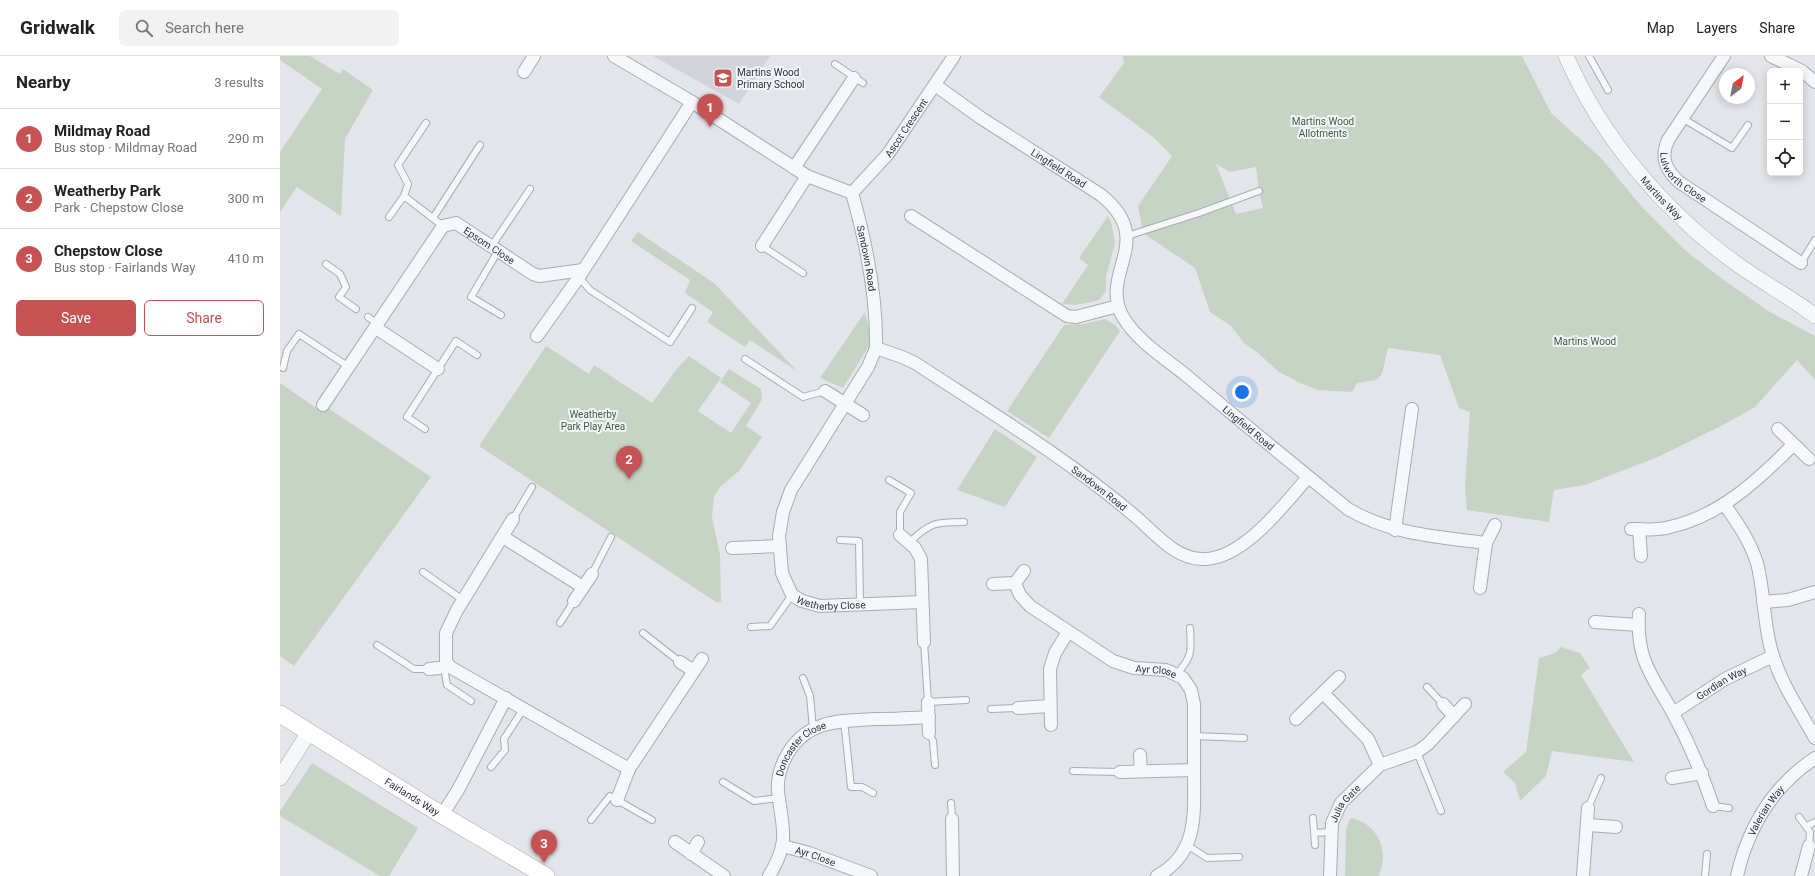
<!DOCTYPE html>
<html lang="en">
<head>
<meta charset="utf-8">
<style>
  :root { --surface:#fff; --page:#f2f2f2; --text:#222; --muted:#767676; --line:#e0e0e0; --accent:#c65253 }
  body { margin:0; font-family:Roboto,sans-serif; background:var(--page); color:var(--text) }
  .controls { position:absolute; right:12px; top:12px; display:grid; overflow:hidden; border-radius:6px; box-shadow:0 2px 10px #0003 }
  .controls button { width:36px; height:36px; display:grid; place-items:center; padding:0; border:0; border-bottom:1px solid var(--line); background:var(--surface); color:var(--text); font:20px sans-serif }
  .compass { position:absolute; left:1439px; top:12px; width:36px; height:36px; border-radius:50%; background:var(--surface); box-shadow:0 2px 10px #0003; rotate:32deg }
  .you { position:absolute; left:962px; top:336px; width:14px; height:14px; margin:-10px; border:3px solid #fff; border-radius:50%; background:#1a73e8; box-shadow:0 0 0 6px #1a73e833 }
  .badge { display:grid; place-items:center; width:26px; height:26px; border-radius:50%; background:var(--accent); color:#fff; font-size:13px; font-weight:700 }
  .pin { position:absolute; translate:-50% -33px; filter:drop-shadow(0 1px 2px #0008) }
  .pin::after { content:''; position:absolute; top:21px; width:14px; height:12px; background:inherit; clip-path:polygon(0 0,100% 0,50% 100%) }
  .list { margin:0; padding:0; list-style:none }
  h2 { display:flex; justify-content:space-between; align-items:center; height:52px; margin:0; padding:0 16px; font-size:17px }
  h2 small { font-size:13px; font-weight:400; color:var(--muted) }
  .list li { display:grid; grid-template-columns:26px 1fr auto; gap:12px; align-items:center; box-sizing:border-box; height:60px; padding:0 16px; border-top:1px solid var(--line) }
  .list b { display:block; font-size:15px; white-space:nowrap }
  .list p { margin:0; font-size:13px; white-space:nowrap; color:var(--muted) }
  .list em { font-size:13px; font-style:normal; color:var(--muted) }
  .actions { display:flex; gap:8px; padding:12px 16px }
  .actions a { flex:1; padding:9px 0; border:1px solid var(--accent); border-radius:6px; text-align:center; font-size:14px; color:var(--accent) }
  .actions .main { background:var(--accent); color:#fff }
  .icon { flex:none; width:22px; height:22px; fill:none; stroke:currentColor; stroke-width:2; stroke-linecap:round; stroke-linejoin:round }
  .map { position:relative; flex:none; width:1535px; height:820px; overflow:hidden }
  header { display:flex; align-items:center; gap:24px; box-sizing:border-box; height:56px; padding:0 20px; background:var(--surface); border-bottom:1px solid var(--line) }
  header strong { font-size:19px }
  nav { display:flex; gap:22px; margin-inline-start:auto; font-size:14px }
  .search { width:280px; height:36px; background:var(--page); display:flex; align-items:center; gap:10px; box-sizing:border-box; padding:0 14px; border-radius:6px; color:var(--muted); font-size:15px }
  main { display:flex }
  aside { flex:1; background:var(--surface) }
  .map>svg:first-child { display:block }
</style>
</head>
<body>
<header>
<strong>Gridwalk</strong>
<div class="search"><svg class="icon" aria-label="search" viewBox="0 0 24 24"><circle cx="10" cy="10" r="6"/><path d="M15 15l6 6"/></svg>Search here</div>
<nav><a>Map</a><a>Layers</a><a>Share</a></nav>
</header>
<main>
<aside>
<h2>Nearby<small>3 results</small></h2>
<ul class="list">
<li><span class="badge">1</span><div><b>Mildmay Road</b><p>Bus stop · Mildmay Road</p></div><em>290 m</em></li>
<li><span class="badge">2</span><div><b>Weatherby Park</b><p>Park · Chepstow Close</p></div><em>300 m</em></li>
<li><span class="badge">3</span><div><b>Chepstow Close</b><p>Bus stop · Fairlands Way</p></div><em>410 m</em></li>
</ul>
<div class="actions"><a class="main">Save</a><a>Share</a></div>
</aside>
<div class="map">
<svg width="1535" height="820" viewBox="0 0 1535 820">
  <rect width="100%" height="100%" fill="#e4e5eb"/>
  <!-- built -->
  <path fill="#d2d4dc" d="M373 0H490L459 48Z"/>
  <!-- green -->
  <path fill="#c7d4c5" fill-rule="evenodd" d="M0 0H30L60 18 63 13 93 34 65 83 61 160 17 131 0 156V96L42 33 0 4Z
    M843 0H1242L1271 57 1322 103 1362 151 1406 195 1445 225 1490 256 1535 280V324L1517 304 1475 351 1443 369 1378 401 1305 429 1274 434 1269 466 1187 454 1185 431 1190 356 1179 352 1160 299 1108 292 1102 318 1096 324 1077 327 1072 336 1038 334 1022 328 999 316 978 297 964 287 951 270 930 256 915 212 863 177 858 150 892 100 873 81 819 41 844 7ZM936 108 950 116 976 111 979 135 983 152 956 158Z
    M828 160 832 170 835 187 826 221V235L820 243 816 245 796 249 782 248 808 209 799 202Z
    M358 176 434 227 517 315 470 284 465 291 427 266 433 256 405 237 410 224 351 185Z
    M585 256 592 285 563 332 540 322Z
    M825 263 835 269 840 275 769 382 727 355 784 269 804 268Z
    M266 290 309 318 314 309 372 347 395 315 409 300 441 322 418 355 451 377 471 347 440 326 449 313 481 333 482 343 466 370 482 381 459 415 441 430 434 440 432 461 440 499 441 546H436L199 390Z
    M0 327 35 351 39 346 151 421 14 610 0 600Z
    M715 373 757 401 725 451 677 434Z
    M1281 591 1300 597 1310 612 1301 619 1354 706 1272 695 1266 720 1240 745 1235 727 1223 716 1246 696 1259 602 1275 597Z
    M32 707 138 772 109 820H100L0 760V755Z
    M1070 762C1097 766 1111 795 1098 820H1065L1066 774Z"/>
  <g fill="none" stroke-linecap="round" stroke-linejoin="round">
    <defs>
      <path id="service" d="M1309 0 1328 34
        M555 8 583 27
        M1402 62 1452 92 1468 69
        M124 140 163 170
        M109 161 124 140 128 128 118 109 146 67
        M153 162 200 89
        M847 180 919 157 979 135
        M482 190 523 217
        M211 191 250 133
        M218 195 191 241 221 259
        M1521 207 1535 184
        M46 208 60 218 66 231 59 241 76 253
        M299 221 310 234 390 286 412 252
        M88 261 98 268
        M465 303 523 341 545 335
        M3 312 7 295 19 278 69 311
        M145 373 127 361 176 285 197 299
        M609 424 631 437 620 456V479
        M233 463 252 431
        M560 484 579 485 580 548
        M630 486C650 466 657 466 684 466
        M143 516 183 544
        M312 518 331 481
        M280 567 294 545
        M471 571 490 570 512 539
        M363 577 400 606
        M644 586 648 646 686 644
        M97 589 134 613H149
        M164 611 167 629 191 645
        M897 618C913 599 911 596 910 572
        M523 622 530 640 533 673
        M1147 631 1163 648
        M711 653 738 652
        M564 664 571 731H582L593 737
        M649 677 653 685 655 709
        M914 680 964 682
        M1137 696 1161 755
        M211 711 225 694 224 683 244 652
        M793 715 840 716
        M443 726 474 745 499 742
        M671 747 672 763
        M1433 750 1449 752
        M1308 752 1321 722
        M1519 761 1530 776 1529 790
        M1033 762 1035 789
        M311 764 330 740 372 764
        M1527 770 1535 766
        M1034 777 1052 776
        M907 789 927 802 959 801
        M1425 820 1427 798"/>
      <g id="minor">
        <path d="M334 0 412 46 527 120 572 137"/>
        <path id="s1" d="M1444 0 1388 84C1380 102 1386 114 1399 126L1521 207"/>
        <path d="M1491 0 1522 15 1535 26"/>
        <path d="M244 16 254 0"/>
        <path id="s2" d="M655 29 701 62 821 139C878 185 818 217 843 261 857 285 886 303 907 320 960 365 1014 409 1068 453 1110 478 1158 481 1206 487"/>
        <path d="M514 112 574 22"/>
        <path id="s3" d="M572 137C586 186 597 242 596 292L622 301 635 307C710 356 788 403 856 461 876 478 896 504 924 503 963 503 1004 449 1028 421"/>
        <path id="s4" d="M572 137 608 98 674 0"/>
        <path d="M631 160 787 260 796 261 838 250"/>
        <path d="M482 190 527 120"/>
        <path d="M96 272 158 313"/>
        <path d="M257 280 299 221 412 46"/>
        <path id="s5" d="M596 292 588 311 511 434 503 456 499 480 502 517 512 539 522 545 540 550 642 546"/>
        <path d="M545 335 583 359"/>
        <path id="s6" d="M43 349 163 170 176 167 253 218 259 220 303 214"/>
        <path d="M1498 373 1529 403"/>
        <path d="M1444 448C1457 466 1470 485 1477 507 1485 537 1483 570 1493 600 1502 629 1520 655 1535 682"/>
        <path d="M233 463 177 554 166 577V605L170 611 349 713"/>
        <path d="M1351 473C1364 473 1377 475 1390 471 1440 460 1478 424 1513 389"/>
        <path d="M1359 473 1361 500"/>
        <path d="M1115 474 1132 353"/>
        <path d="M620 479 635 492 641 503 644 586"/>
        <path d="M223 481 303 531"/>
        <path d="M452 492 500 490"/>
        <path id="s7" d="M735 527 740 539 750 550 833 605 854 612 886 614 903 622 911 634 914 648C914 671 914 694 914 716 914 757 919 797 877 820"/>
        <path d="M713 528 735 527 744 515"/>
        <path d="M1200 532 1206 487 1215 469"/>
        <path d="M294 545 312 518"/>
        <path d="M1483 546 1508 544 1535 536"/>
        <path d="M1359 558C1356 604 1373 621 1393 657 1409 687 1422 717 1433 750"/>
        <path d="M1315 566 1358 569"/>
        <path d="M400 606 414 615"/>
        <path d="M149 613 170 611"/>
        <path d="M1043 637 1088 683 1100 709"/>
        <path d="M648 646 649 677"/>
        <path d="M1163 648 1174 660"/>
        <path d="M738 652 770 650"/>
        <path id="s8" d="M1393 657 1445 623 1493 600"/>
        <path d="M1016 663 1059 621"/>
        <path d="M771 669 770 613 775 597 788 576"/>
        <path d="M860 699 861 715"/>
        <path d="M840 716 914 714"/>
        <path d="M1392 722 1422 717"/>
        <path d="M337 744 349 713 422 603"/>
        <path d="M162 759 178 734 226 642"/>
        <path d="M672 763 673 820"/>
        <path d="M1308 769 1336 771"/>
        <path d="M395 786 444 820"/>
        <path id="s9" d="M503 790 529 797 591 820"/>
        <path d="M411 798 418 786"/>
        <path id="s10" d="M489 820C511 784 502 773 498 735 497 722 501 709 508 697 528 664 559 665 594 663 612 663 630 662 649 661"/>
        <path id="s11" d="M1050 820 1052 767 1061 747 1100 709 1137 696 1148 688 1185 648"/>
        <path d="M1303 820 1308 752"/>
        <path id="s12" d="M1457 820C1468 772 1493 730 1535 702"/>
        <path d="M1521 820 1529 790"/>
      </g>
      <g id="tertiary">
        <path id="s13" d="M1286 0C1322 82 1384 156 1457 208 1483 227 1511 241 1535 260"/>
        <path d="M0 722 29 676"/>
      </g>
      <g id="secondary">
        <path id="s14" d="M0 658 162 759 266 820"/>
      </g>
    </defs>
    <!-- service casing -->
    <use href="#service" stroke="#a9abb5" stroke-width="8"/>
    <!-- minor casing -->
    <use href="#minor" stroke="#a9abb5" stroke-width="14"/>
    <!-- tertiary casing -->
    <use href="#tertiary" stroke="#a9abb5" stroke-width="16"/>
    <!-- secondary casing -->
    <use href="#secondary" stroke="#a9abb5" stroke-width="18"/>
    <!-- service -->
    <use href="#service" stroke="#f6f7f9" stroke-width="6"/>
    <!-- minor -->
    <use href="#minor" stroke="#f6f7f9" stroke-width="12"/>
    <!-- tertiary -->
    <use href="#tertiary" stroke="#f6f7f9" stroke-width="15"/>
    <!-- secondary -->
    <use href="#secondary" stroke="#fff" stroke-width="17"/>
  </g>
  <!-- icons -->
  <defs>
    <symbol id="school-square" viewBox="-11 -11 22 22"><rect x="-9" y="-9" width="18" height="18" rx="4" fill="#c65253" stroke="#f3f5f8"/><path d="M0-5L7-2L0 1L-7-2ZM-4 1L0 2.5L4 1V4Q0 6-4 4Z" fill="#fff"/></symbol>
  </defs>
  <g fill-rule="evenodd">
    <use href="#school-square" x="432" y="11" width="22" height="22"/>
  </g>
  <g text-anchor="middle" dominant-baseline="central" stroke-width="4" stroke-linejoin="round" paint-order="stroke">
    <!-- poi labels -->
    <g font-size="10" fill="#2c3142" stroke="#f3f5f8" text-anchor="start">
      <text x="457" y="16">Martins Wood<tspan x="457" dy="12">Primary School</tspan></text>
    </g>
    <!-- park labels -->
    <g font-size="10" fill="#3c5d3b" stroke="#f3f5f8">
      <text x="1043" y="65">Martins Wood<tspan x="1043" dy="12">Allotments</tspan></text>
      <text x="1305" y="285">Martins Wood</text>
      <text x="313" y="358">Weatherby<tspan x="313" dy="12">Park Play Area</tspan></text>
    </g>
    <!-- street labels -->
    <g font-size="10" fill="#2c3142" stroke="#f3f5f8">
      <text stroke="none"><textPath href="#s4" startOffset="85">Ascot Crescent</textPath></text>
      <text stroke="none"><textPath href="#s2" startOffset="149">Lingfield Road</textPath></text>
      <text stroke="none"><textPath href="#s1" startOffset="147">Lulworth Close</textPath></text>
      <text stroke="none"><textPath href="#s13" startOffset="172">Martins Way</textPath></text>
      <text stroke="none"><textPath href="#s6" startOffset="269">Epsom Close</textPath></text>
      <text stroke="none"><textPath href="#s3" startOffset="67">Sandown Road</textPath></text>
      <text stroke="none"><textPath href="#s2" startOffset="500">Lingfield Road</textPath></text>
      <text stroke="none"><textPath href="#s3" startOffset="422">Sandown Road</textPath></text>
      <text stroke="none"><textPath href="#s5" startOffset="316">Wetherby Close</textPath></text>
      <text stroke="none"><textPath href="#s7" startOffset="172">Ayr Close</textPath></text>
      <text stroke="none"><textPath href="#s8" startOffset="57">Gordian Way</textPath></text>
      <text stroke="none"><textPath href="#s10" startOffset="140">Doncaster Close</textPath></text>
      <text stroke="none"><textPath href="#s14" startOffset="156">Fairlands Way</textPath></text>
      <text stroke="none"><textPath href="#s11" startOffset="77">Julia Gate</textPath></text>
      <text stroke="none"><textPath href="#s12" startOffset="72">Valerian Way</textPath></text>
      <text stroke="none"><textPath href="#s9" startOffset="34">Ayr Close</textPath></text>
    </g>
  </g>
</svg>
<div class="controls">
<button>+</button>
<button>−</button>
<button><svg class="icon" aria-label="locate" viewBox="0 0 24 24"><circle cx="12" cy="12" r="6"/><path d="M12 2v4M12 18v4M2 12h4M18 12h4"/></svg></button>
</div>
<svg class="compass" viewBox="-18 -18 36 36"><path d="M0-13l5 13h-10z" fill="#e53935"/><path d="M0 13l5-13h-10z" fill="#767676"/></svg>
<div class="you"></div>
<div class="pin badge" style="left:430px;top:71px">1</div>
<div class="pin badge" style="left:349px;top:423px">2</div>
<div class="pin badge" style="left:264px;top:807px">3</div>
</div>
</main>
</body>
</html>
